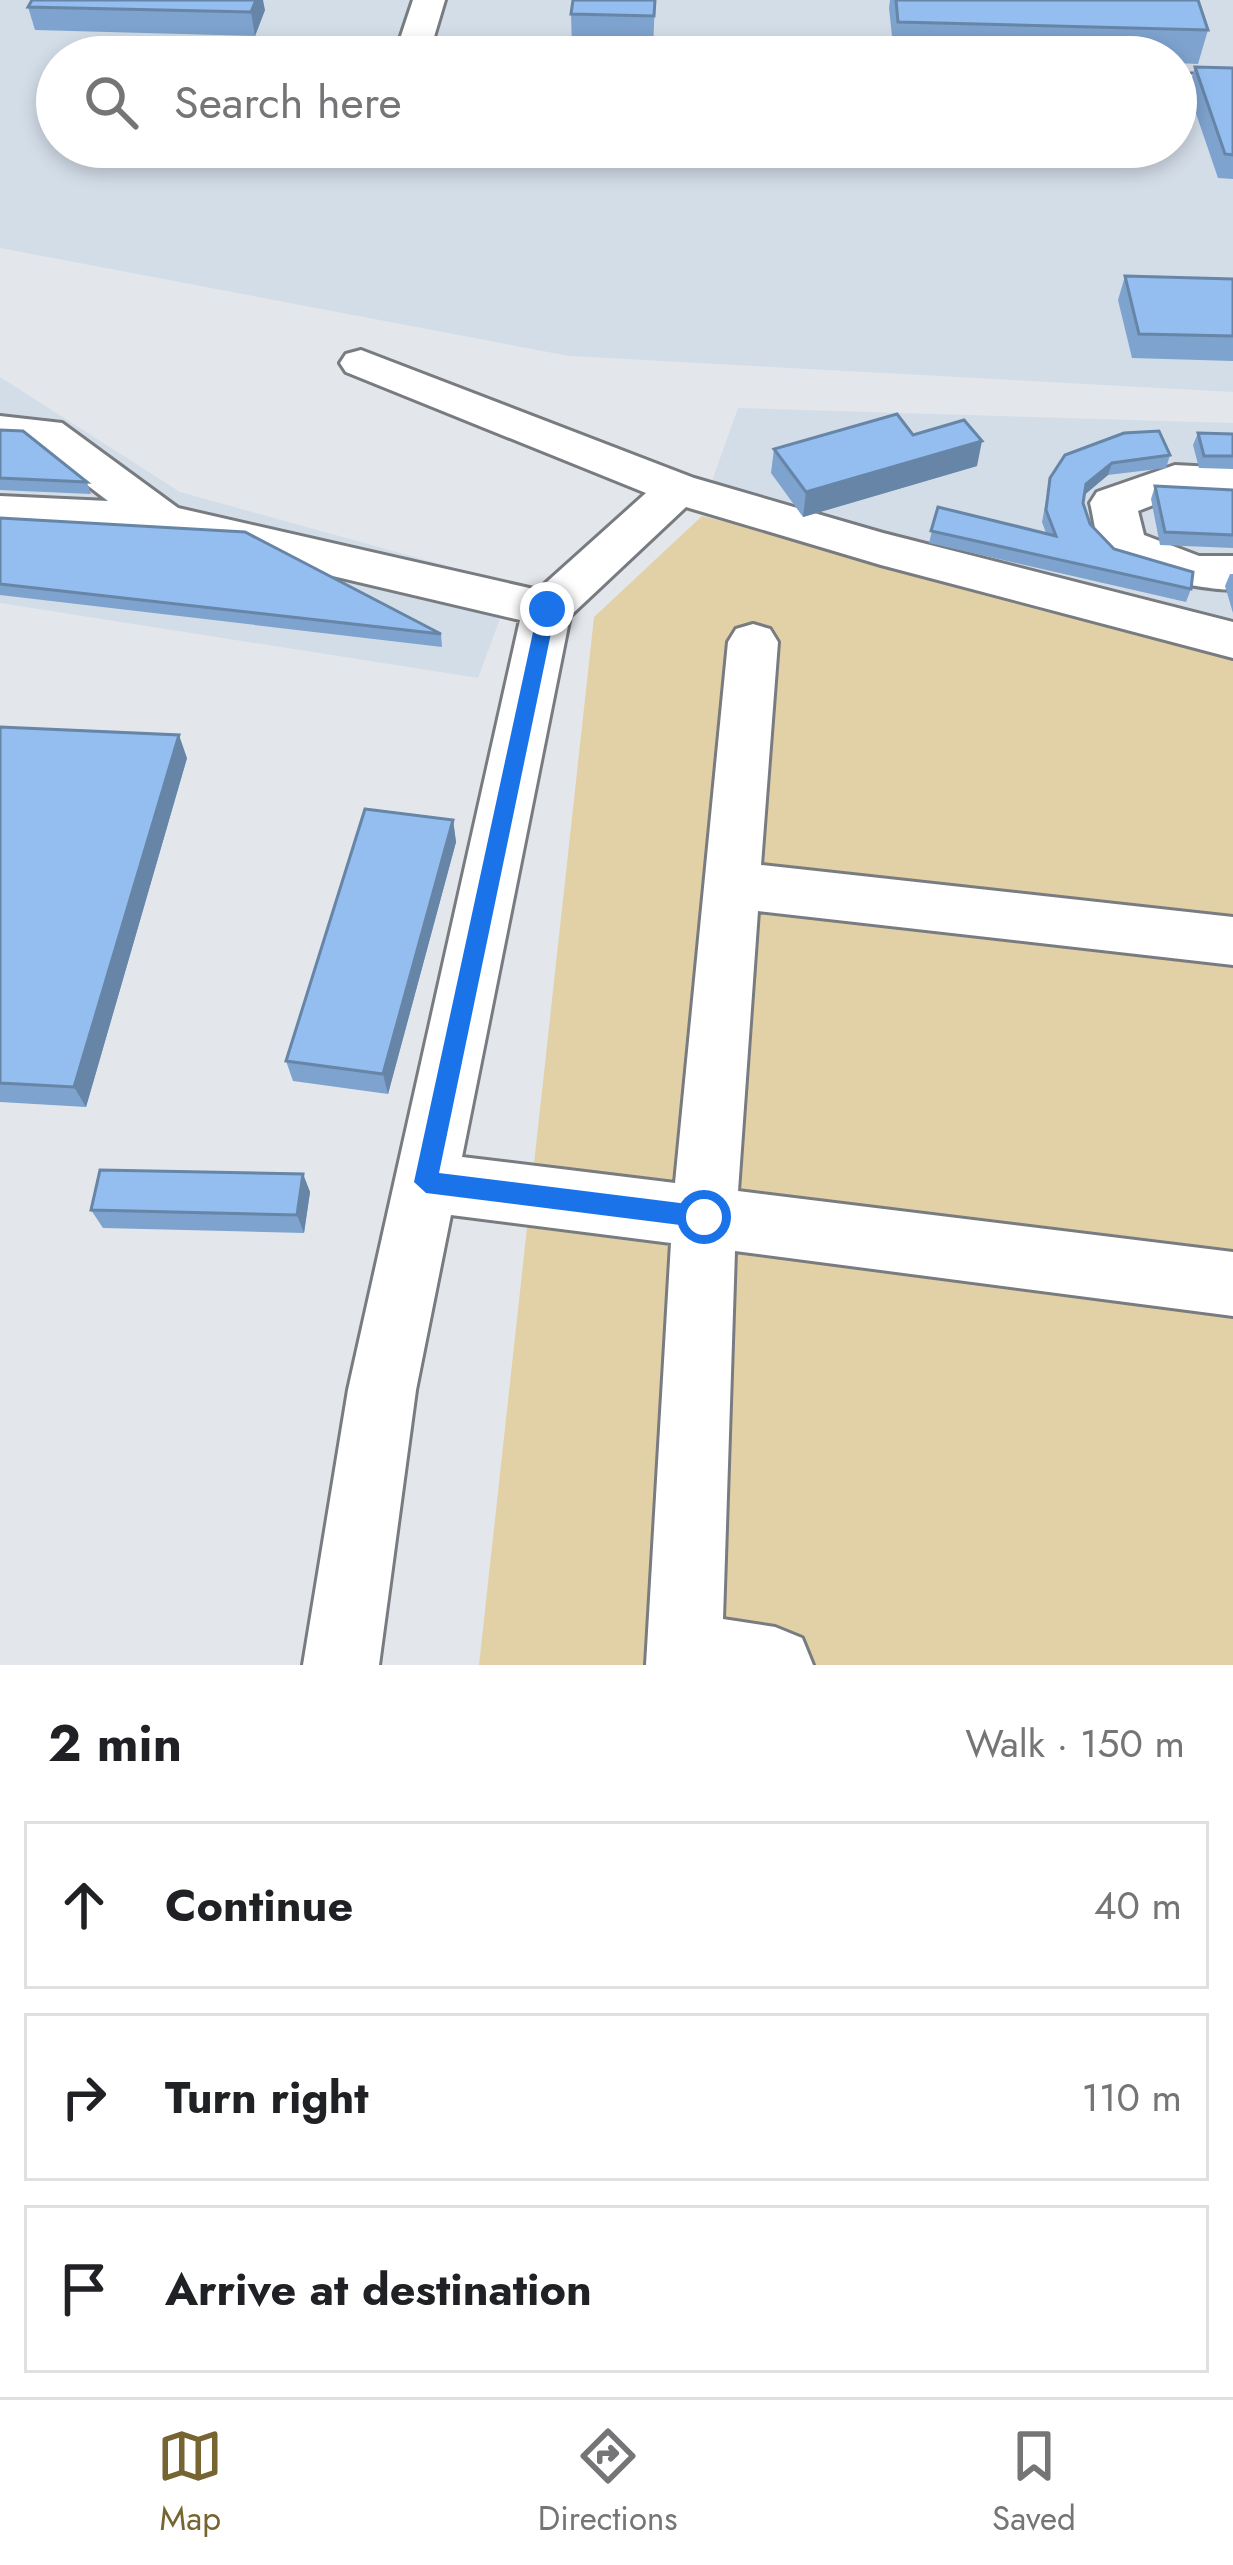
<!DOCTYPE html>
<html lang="en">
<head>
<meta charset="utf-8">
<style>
  :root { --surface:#fff; --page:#f6f6f6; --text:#202124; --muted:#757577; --line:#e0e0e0; --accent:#776433 }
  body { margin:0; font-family:Jost,sans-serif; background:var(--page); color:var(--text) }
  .stop { position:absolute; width:36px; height:36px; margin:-27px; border:9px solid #1a73e8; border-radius:50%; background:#fff }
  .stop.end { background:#1a73e8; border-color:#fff; box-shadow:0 3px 12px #0008 }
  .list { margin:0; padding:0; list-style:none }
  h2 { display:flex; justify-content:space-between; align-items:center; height:156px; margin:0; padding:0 48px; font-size:51px }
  h2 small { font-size:39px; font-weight:400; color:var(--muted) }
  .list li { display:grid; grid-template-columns:78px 1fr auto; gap:36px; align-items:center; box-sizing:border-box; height:168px; margin:0 24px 24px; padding:0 24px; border:3px solid var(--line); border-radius:0px }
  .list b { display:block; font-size:45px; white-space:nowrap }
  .list em { font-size:39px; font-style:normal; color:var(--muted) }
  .icon { flex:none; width:66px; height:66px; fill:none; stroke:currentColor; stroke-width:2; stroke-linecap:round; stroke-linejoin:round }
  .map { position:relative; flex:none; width:1233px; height:1665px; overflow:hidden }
  .search { position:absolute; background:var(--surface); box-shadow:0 6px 18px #0003; left:36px; right:36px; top:36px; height:132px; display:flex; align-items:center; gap:30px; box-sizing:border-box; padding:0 42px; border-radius:66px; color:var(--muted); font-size:45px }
  .sheet { height:732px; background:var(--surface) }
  nav { display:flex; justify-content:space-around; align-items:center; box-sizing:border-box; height:168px; border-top:3px solid var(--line); background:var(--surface); font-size:33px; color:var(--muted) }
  nav a { display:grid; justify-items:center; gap:6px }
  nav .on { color:var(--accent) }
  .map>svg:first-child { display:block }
</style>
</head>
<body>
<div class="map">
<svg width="1233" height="1665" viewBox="0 0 1233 1665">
  <rect width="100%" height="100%" fill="#e3e7ec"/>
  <!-- built -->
  <path fill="#d3dde8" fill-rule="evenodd" d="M0 0H1233V392L569 356 0 248ZM57 57H1176V147H57Z
    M0 377 180 492 513 584 478 678 0 603Z
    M738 408 1233 423V628L709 489Z"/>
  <!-- green -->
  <path fill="#e2d1a6" d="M702 516 1233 651V1665H479L594 617Z"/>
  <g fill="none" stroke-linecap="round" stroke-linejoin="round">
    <defs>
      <path id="minor" d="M413 0H445L428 57H394Z
        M129 42 262 47 274 50 279 57H116L112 52 117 45Z
        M1176 74 1233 76V96L1176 94Z
        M361 350 694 478 883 533 1233 622V658L881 565 686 507 570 616 462 1157 675 1183 728 642 736 629 753 624 770 629 778 642 761 865 1233 917V965L758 911 738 1191 1233 1252V1316L735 1251 723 1619 775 1627 802 1638 813 1665H646L671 1243 451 1215 416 1390 379 1665H303L348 1390 520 620 163 536 0 526V496L108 501 36 446 0 444V416L62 423 178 508 538 590 646 493 346 372 340 363 346 354Z
        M1175 465 1233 468V498L1179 495 1138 511 1144 535 1199 556H1233V590C1204 589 1120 576 1103 551 1095 538 1094 518 1090 503L1097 492Z"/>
    </defs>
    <!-- minor casing -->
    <use href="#minor" stroke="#787c80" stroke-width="6"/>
    <!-- minor -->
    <use href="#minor" fill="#fff" fill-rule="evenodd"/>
  </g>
  <!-- wall -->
  <path fill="#7ea3ce" d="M655 0 653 50 572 48 571 14Z
    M890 0H1198L1208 30 1198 64 1176 63V57L894 55 889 8Z
    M28 7 265 10 255 36 35 30Z
    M1195 67 1233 68V179L1218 178 1188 90Z
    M1125 276 1233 279V361L1132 358 1118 300Z
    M0 430 87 482 91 494 0 490Z
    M1124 433 1170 455 1166 468 1108 475 1084 495 1083 503 1090 524 1114 549 1191 589 1186 602 929 543 938 507 1046 533 1042 522 1050 478Z
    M1198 433 1233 434V469L1199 468 1193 445Z
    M913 435 977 466 803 517 771 473 774 449Z
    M1155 486 1233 490V548L1160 545 1151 499Z
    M0 518 441 634 442 647 0 595Z
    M1230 574H1233V613L1225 586Z
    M0 727 187 758 86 1107 0 1102Z
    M453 820 456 842 388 1094 293 1081 286 1061Z
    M303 1174 310 1192 304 1233 103 1228 91 1210Z"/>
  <!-- shaded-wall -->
  <path fill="#6785a7" d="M256 0H263L265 10 255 36 251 12Z
    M982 441 977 466 803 517 806 492Z
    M1112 463 1108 475 1082 497 1086 484Z
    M179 735 187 758 86 1107 74 1087Z
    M453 820 456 842 388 1094 383 1074Z
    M303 1174 310 1192 304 1233 297 1215Z"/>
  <!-- building -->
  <path fill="#93beef" stroke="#6785a7" stroke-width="3" d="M32 0H256L251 12 28 7Z
    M573 0H655L654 16 571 14Z
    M896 0H1198L1208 30 898 22Z
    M1195 67 1233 68V155L1225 154Z
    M1125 276 1233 279V336L1139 334Z
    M897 414 913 435 964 420 982 441 806 492 774 449Z
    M0 430 23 431 87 482 0 478Z
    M1159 431 1170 455 1112 463 1086 484 1083 503 1090 524 1114 549 1193 572 1191 589 931 531 938 507 1056 536 1046 510 1050 478 1065 455 1124 433Z
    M1198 433 1233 434V456H1204Z
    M1155 486 1233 490V535L1165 532Z
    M0 518 245 532 441 634 0 584Z
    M0 727 179 735 74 1087 0 1083Z
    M365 809 453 820 383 1074 286 1061Z
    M100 1170 303 1174 297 1215 91 1210Z"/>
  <!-- route -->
  <path fill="#1a73e8" d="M547 603 556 609 439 1173 704 1206 716 1217 704 1228 426 1193 414 1182 538 609Z"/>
</svg>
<div class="stop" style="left:704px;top:1217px"></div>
<div class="stop end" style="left:547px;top:609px"></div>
<div class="search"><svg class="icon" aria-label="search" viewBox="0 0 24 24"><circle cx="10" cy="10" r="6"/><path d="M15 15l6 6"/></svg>Search here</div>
</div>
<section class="sheet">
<h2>2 min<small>Walk · 150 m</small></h2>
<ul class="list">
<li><svg class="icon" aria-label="ahead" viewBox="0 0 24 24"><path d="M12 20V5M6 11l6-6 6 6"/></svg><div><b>Continue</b></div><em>40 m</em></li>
<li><svg class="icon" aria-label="right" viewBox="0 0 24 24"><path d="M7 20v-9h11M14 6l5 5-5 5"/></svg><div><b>Turn right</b></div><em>110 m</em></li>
<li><svg class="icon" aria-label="arrive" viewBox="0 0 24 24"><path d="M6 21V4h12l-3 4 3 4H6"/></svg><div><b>Arrive at destination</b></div></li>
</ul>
</section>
<nav>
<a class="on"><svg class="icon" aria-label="map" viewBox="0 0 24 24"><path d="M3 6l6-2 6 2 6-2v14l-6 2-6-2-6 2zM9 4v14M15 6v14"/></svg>Map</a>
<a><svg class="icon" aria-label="directions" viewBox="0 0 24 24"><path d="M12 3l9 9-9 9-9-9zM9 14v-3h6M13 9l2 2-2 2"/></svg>Directions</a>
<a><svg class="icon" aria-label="saved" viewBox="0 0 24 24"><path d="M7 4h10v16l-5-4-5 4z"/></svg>Saved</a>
</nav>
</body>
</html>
